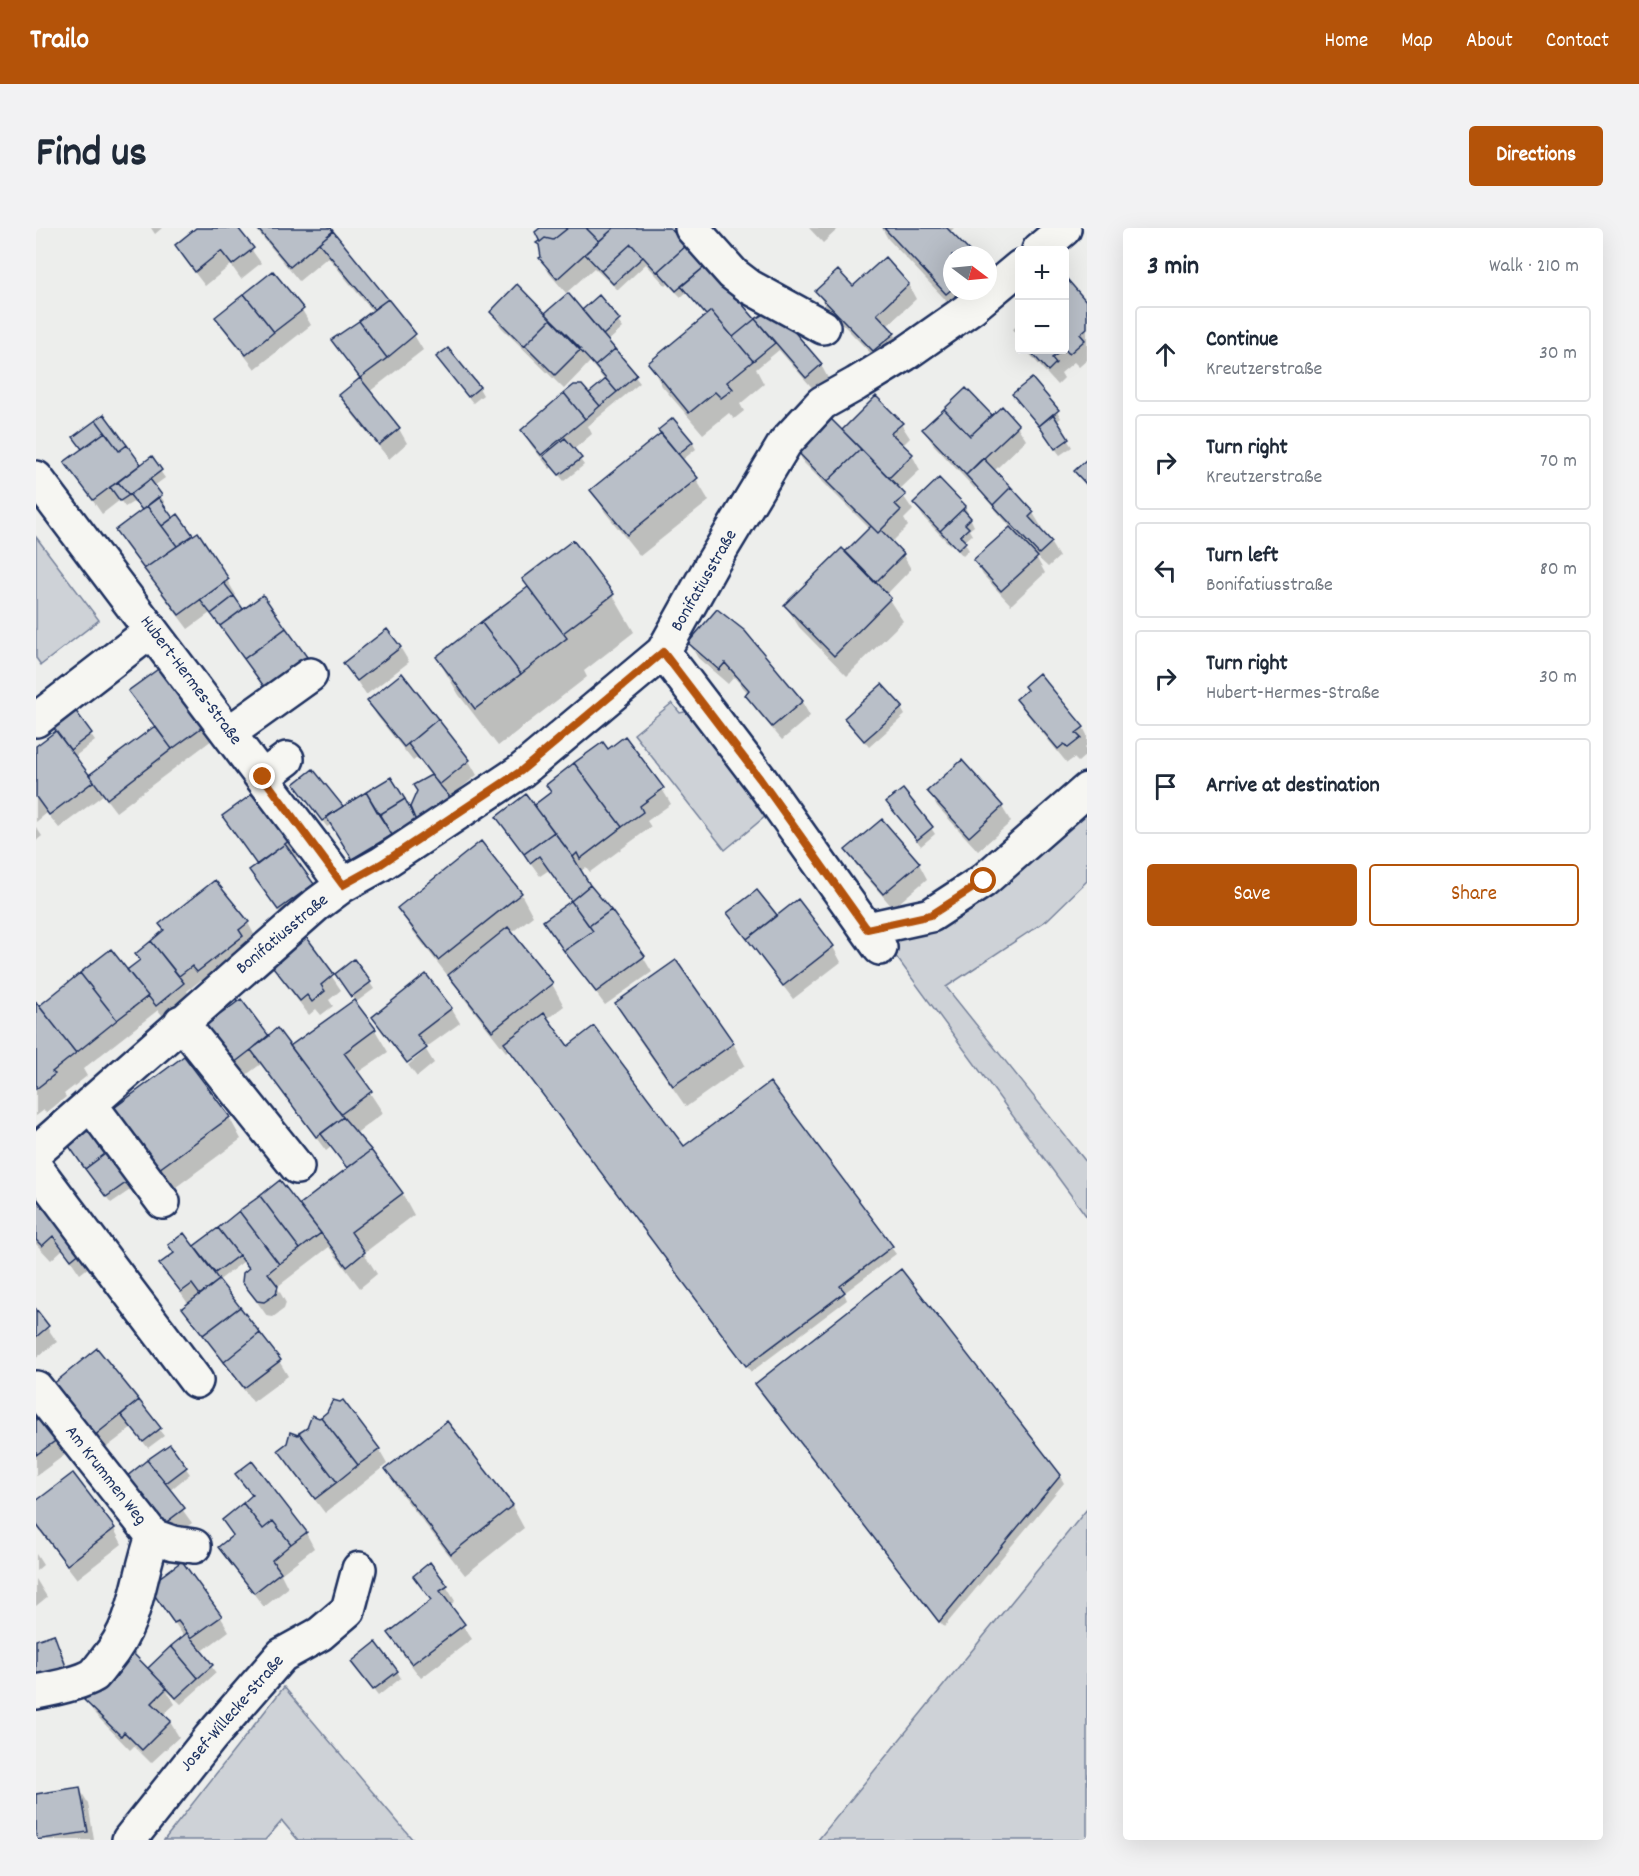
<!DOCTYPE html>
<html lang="en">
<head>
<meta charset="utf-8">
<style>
  :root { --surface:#fff; --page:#f2f2f3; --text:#1f2937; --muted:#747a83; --line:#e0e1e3; --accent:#b45309 }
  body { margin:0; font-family:Dekko,sans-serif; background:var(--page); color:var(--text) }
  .controls { position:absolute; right:18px; top:18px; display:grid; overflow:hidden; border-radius:6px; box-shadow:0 6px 24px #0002 }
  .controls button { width:54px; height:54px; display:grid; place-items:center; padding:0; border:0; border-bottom:2px solid var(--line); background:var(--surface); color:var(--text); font:30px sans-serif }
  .compass { position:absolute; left:907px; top:18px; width:54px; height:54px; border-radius:50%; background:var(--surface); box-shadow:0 6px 24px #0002; rotate:106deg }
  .stop { position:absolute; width:18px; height:18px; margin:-14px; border:4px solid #b45309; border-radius:50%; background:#fff }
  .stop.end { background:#b45309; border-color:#fff; box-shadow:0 2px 6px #0008 }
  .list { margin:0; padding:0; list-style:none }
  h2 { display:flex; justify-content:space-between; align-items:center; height:78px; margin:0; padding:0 24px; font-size:26px }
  h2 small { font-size:20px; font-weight:400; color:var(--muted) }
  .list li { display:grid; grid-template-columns:39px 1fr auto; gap:18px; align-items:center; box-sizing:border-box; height:96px; margin:0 12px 12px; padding:0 12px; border:2px solid var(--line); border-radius:6px }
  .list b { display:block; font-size:22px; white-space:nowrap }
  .list p { margin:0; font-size:20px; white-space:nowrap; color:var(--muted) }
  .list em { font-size:20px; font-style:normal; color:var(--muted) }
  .actions { display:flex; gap:12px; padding:18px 24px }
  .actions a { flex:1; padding:14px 0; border:2px solid var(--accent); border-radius:6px; text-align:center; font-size:21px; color:var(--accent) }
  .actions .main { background:var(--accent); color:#fff }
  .icon { flex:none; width:33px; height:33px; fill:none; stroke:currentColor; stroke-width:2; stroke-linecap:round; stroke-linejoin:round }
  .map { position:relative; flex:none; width:1051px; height:1612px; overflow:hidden; border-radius:6px }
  header { display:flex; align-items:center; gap:36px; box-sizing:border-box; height:84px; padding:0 30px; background:var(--accent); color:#fff }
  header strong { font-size:28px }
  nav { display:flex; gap:33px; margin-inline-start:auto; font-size:21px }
  .intro { display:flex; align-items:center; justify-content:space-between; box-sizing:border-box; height:144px; padding:0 36px }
  h1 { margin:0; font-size:42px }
  .button { padding:15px 27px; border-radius:6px; background:var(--accent); color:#fff; font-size:21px; font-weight:700 }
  main { display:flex; gap:36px; padding:0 36px }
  aside { flex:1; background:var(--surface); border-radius:6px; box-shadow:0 6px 24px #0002 }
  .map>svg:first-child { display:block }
</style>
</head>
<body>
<header>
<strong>Trailo</strong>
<nav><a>Home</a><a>Map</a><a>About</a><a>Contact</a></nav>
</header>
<div class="intro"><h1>Find us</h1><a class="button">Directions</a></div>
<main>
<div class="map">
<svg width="1051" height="1612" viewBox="0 0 1051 1612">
  <rect width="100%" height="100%" fill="#edeeec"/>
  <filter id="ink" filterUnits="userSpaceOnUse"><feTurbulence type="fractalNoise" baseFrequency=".0167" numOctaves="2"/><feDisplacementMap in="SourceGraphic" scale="12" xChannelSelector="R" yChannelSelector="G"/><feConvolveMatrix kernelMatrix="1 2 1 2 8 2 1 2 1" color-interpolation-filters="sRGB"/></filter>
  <g filter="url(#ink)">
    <!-- green -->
    <path fill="#ced2d7" stroke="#74809a" stroke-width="1.5" d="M0 309 63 392 5 437 0 430Z
      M636 475 644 485 657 482 736 583 689 622 598 506Z
      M1051 582V653L1011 692 910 759 1051 935V989L853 719 865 710 935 682Z
      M1051 1281V1612H782Z
      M248 1459 377 1612H262L246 1593 229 1612H128Z"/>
    <!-- shadow -->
    <path fill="#0003" d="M115 0H126L119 6Z
      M162 0H200L225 35 205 51 195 37 169 58 149 32 140 17Z
      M219 0H291L378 107 387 122 333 164 363 201 371 215 353 231 313 182 305 167 324 152 297 113 337 84 292 29 263 53Z
      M506 0H632L719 93 737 82 785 137 793 152 780 164 743 122 720 141 728 156 704 176 708 183 698 191 693 185 667 206 626 158 614 136 670 89 651 64 645 69 632 56 630 58 610 36 582 62 558 40 530 65 513 45 505 30Z
      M773 0H803L787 15Z
      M846 0H918L914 4 935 27H916V63H949L924 87 852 11Z
      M237 45 266 82 275 97 219 141 190 104 181 89Z
      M1031 53 1051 76V132L1043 139 1038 134 1025 145 1028 150 1021 157 990 122H1028V55Z
      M872 56 880 71 851 98 858 105 866 120 846 137 789 78 781 63Z
      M563 70 587 100 571 114 604 155 552 198 556 206 537 222 548 237 528 253 516 239 514 241 495 217 487 202 553 167 569 153 554 134 528 161 465 99 456 84 550 89Z
      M984 95V113L977 101Z
      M406 137 443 160 447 167 437 175Z
      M978 167 1021 183 1025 190 1020 194 1036 219 1024 227Z
      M954 188 981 198 990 212 958 243 997 285 1006 300 1003 302 1014 314 1023 329 1012 339 999 327 1009 345 975 377 947 347 939 332 975 300 940 259 939 261 897 216 888 202Z
      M865 196 874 210 866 218 876 227 884 242 863 262 877 282 868 291 872 298 855 315 867 327 875 341 850 367 867 393 811 448 763 399 750 378 834 301 768 235 760 220 806 204Z
      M656 214 660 221 645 233 660 251 673 273 604 328 569 284 556 262Z
      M89 218 105 238 115 230 129 250 118 258 129 275 126 278 137 292 142 288 191 352 200 367 197 369 207 384 241 477 174 385 152 401 89 317 81 302 107 283 99 273 89 279 84 272 66 286 30 234Z
      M879 276 929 279 938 298 933 302 936 307 928 314 933 322 927 328 915 315 914 317 888 290Z
      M488 351 576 366 598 404 548 443 551 449 462 518 423 467 401 430 493 360Z
      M653 415 766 474 774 488 746 512 720 482 711 467 712 465 698 449 692 456 662 430Z
      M364 419 373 434 330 467 309 435Z
      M366 447 433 533 441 547 413 570 417 577 326 645 296 596 291 599 264 563 277 544 307 580 374 582 383 563 395 548 381 530 377 533 341 488 333 473Z
      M94 463 168 498 176 512 80 584 67 567 23 600 11 585 0 594V520L21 504 36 480 59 513 38 529 53 549 119 499Z
      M982 472 1047 499 1051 507V517L1049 519 1051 526 1042 534 1038 530 1031 535 991 486Z
      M865 480 869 487 833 519 809 490Z
      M572 523 626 561 635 576 611 593 615 599 554 644 550 639 544 644 607 729 616 744 569 777 517 708 509 693 536 674 513 642 504 648 462 589 498 579Z
      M926 534 966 579 975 594 942 623 901 578 893 563Z
      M219 566 253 613 262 628 258 631 285 672 252 696 224 657 215 643 222 638 188 589Z
      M852 575 895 600 899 606 885 618Z
      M0 599 6 608 0 613Z
      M811 622 883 636 891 651 857 680 820 637Z
      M721 664 741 690 762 674 797 719 805 734 757 771 697 692Z
      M485 666 497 688 475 705 516 756 528 778 511 791 532 820 648 921 734 856 860 1026 808 1065 811 1072 715 1144 473 821 470 824 427 769 417 752 416 753 376 702 363 681Z
      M212 695 220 710 170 758 165 752 151 763 155 771 129 791 122 782 47 841 51 848 28 866 30 869 10 885 8 882 0 888V777L6 785 91 744 105 733 101 726 129 703Z
      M269 709 305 762 293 772 297 778 285 787 280 781 273 787 244 749 235 735Z
      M305 754 334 755 338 761 319 775 339 802 352 824 321 845 347 885 319 906 366 965 378 987 328 1025 341 1046 324 1060 293 1019 241 1059 250 1075 248 1081 237 1089 231 1088 207 1054 213 1041 207 1034 182 1053 243 1133 252 1148 217 1174 157 1095 148 1080 153 1077 125 1037 161 1025 263 979 312 941 295 919 290 923 225 836 202 853 175 817 232 809 254 820 319 773Z
      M581 776 697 815 709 837 650 879 593 797Z
      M415 780 424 795 370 834 346 804 338 789Z
      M390 822 398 835 381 849 372 837Z
      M80 881 193 889 205 911 136 962 92 902Z
      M51 896 97 960 75 975 34 919Z
      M0 956 58 1035 44 1046 27 1021 15 1032 0 1016Z
      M0 1083 21 1114 0 1130Z
      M61 1123 128 1208 112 1220 96 1200 67 1222 26 1172Z
      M721 1157 1023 1247 1028 1255 908 1399Z
      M0 1177 33 1224 0 1248Z
      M284 1192 343 1222 351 1236 289 1285 252 1237 244 1222Z
      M134 1218 154 1246 133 1263 156 1295 129 1316 112 1234Z
      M216 1235 270 1305 278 1320 245 1346 252 1360 228 1379 193 1334 184 1319 198 1309 188 1292 216 1269 201 1246Z
      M351 1242 476 1278 488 1300 429 1347 363 1263Z
      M37 1247 78 1301 86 1316 41 1351 0 1298V1275Z
      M0 1326 7 1337 0 1343Z
      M379 1348 410 1358 419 1373 413 1378 436 1411 385 1450 362 1420 353 1405 395 1373Z
      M0 1351 11 1369 0 1378Z
      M114 1359 184 1388 193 1403 165 1424 180 1445 145 1476 131 1463 139 1476 127 1487 134 1494 143 1509 115 1535 98 1518 94 1522 59 1486 50 1472 117 1446 113 1440 149 1410Z
      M17 1407 25 1422 39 1459 0 1414Z
      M321 1441 361 1443 365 1450 342 1468Z
      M43 1560 52 1575 58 1612H0V1567Z"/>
    <!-- building -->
    <path fill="#b9bfc8" stroke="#1b2f5e" stroke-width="1.5" d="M160 0H202L218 20 196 37 185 23 159 44 139 17Z
      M221 0H295L297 3 254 39Z
      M504 0H532L517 12 509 10 504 14 499 4Z
      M532 0H550L563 13 521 51 503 30 505 29 503 17 500 15 503 13 504 14 509 10 517 12Z
      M550 0H578L563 13Z
      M578 0H634L650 18 621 44 595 16 565 43 549 26Z
      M848 0H911L937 27H916V61L910 66Z
      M297 3 352 71 338 81 283 15Z
      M595 16 607 29 577 56 565 43Z
      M650 18 672 36 640 63 622 43Z
      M849 29 873 56 841 86 859 105 837 123 779 63 802 42 817 58Z
      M672 36 719 91 697 109 675 83 670 87 645 58Z
      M237 43 268 81 238 104 208 66Z
      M1031 51 1051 74V100L1044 106 1049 112 1033 126 1028 120V53Z
      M481 56 515 91 488 118 454 84Z
      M532 65 579 121 559 138 509 85Z
      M208 66 238 104 210 127 179 89Z
      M563 67 584 92 567 107 546 82Z
      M352 71 380 106 351 130 323 93Z
      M738 80 786 136 770 150 719 91Z
      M675 83 717 133 691 154 697 161 685 170 679 164 653 185 612 135Z
      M515 91 545 121 519 147 489 117Z
      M719 91 739 115 717 133 697 109Z
      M323 93 351 130 324 150 295 112Z
      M412 120 444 159 432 169 400 129Z
      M579 121 601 147 581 164 559 138Z
      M993 122H1027L1016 130 1020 135 1012 143Z
      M324 150 364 200 343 217 303 167Z
      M996 150 1023 182 1003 198 976 166Z
      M570 151 581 164 564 178 553 165Z
      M538 157H546L564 178 549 191 528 165Z
      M930 160 956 187 934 208 908 181Z
      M528 165 549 191 505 227 485 202Z
      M840 168 867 195 855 205 877 226 853 250 806 202Z
      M966 178 983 197 930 247 886 201 908 181 934 208Z
      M68 186 91 217 83 223 60 192Z
      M1017 186 1033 211 1019 221 1003 198Z
      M791 187 825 221 791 254 758 220Z
      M637 190 657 214 642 226 622 202Z
      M60 192 69 204 46 221 37 209Z
      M69 204 83 223 91 217 105 236 57 272 28 234Z
      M625 205 662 250 591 307 554 262Z
      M529 210 546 230 523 247 507 228Z
      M825 221 870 267 859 276 865 282 842 305 791 254Z
      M116 228 126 242 93 267 82 254Z
      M947 230 975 259 957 277 930 247Z
      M1051 231V257L1038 243Z
      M903 250 930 278 904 303 877 275Z
      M114 251 126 267 106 282 94 267Z
      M82 254 93 267 84 273 74 259Z
      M975 259 998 284 993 289 1016 314 1003 326 957 277Z
      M122 269 137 290 126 298 111 278Z
      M111 278 141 318 108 341 79 302Z
      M927 281 935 290 929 296 933 300 924 308 930 314 922 322 904 303Z
      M142 286 157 307 141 318 126 298Z
      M835 298 842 305 845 302 868 326 839 355 809 324Z
      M974 299 1002 329 965 363 937 332Z
      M162 304 193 351 143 387 108 341Z
      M537 312 578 366 527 405 486 351Z
      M806 320 855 370 798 428 748 377Z
      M188 355 198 368 175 386 164 372Z
      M492 359 531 410 485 446 445 394Z
      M227 367 250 400 208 431 184 398Z
      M198 368 207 381 184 398 175 386Z
      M681 381 709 403 767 473 736 499 709 467 713 462 689 435 683 442 652 415Z
      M445 394 485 446 439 481 400 429Z
      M250 400 274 433 232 464 208 431Z
      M351 401 365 419 321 453 307 435Z
      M125 439 169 497 136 521 92 463Z
      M366 445 402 491 368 519 331 473Z
      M1003 445 1048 499 1040 505 1045 510 1032 520 1028 516 1022 521 980 471 991 462 988 458Z
      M846 456 867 479 828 513 808 490Z
      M36 478 56 505 34 522 14 495Z
      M402 491 434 532 403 557 372 516Z
      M119 498 136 521 71 571 53 547Z
      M20 503 58 553 13 587 0 569V518Z
      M589 508 628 560 604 578 607 584 586 599 538 535 567 514 572 521Z
      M926 532 967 578 933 609 891 563Z
      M538 535 586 599 544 631 541 625 537 629 498 577 515 564 510 557Z
      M277 541 307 578 286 593 258 556Z
      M395 547 414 569 380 593 374 579 381 563 377 557Z
      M355 549 369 571 343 587 330 564Z
      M867 561 897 599 881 612 850 574Z
      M219 564 254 612 221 637 186 588Z
      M330 564 356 607 316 631 290 589Z
      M490 566 518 604 488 626 460 589Z
      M369 571 380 593 356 607 343 587Z
      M846 591 884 635 847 666 809 622Z
      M518 604 537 629 554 657 535 673 503 628 494 635 488 626Z
      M445 613 486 665 402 732 361 680Z
      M249 616 278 656 242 682 213 642Z
      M179 652 213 694 203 702 207 708 161 744 156 738 143 748 115 713 128 702 123 696Z
      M554 657 575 682 553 698 535 673Z
      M721 662 741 687 711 711 691 685Z
      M762 671 798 718 747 758 711 711Z
      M535 673 557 703 528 723 507 693Z
      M575 682 609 728 560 764 528 723 557 703 553 698Z
      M472 699 517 755 456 803 412 747Z
      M269 707 298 746 285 757 289 763 276 774 271 767 264 773 233 734Z
      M115 713 148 755 120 778 91 742 104 732 99 726Z
      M75 721 112 768 81 792 44 745Z
      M318 731 335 754 315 769 299 746Z
      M640 732 698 815 637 858 579 775Z
      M44 745 81 792 40 825 3 778Z
      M390 746 416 780 381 807 391 820 371 835 336 789Z
      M205 771 233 808 193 839 164 802Z
      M318 772 340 801 308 825 336 863 305 886 254 818Z
      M0 774 40 825 16 844 19 846 0 861Z
      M508 785 532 818 558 798 648 918 734 854 857 1018 804 1058 809 1064 710 1138 468 815Z
      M241 800 307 889 280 909 215 822Z
      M148 828 194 889 123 941 78 880Z
      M307 889 335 922 311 940 285 906Z
      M52 894 73 923 49 941 28 911Z
      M335 922 367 965 315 1004 329 1024 311 1039 263 977Z
      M73 923 94 952 70 969 49 941Z
      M244 952 285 1005 264 1021 224 968Z
      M0 954 51 1019 35 1032 17 1008 6 1018 0 1012Z
      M224 968 264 1021 243 1036 203 983Z
      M203 983 243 1036 232 1045 242 1058 240 1066 228 1074 221 1073 206 1054 207 1045 213 1040 182 1000Z
      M182 1000 203 1027 179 1045 158 1018Z
      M148 1005 183 1052 164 1067 156 1056 145 1064 123 1036 138 1025 132 1017Z
      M865 1041 1025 1247 903 1394 719 1156Z
      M183 1052 204 1079 167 1107 146 1080Z
      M204 1079 224 1105 188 1134 167 1107Z
      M0 1081 13 1098 0 1109Z
      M224 1105 245 1132 208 1160 188 1134Z
      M61 1120 103 1172 58 1208 16 1157Z
      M103 1172 125 1200 107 1214 85 1187Z
      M297 1172 304 1174 307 1172 344 1221 322 1237 285 1189 291 1184Z
      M8 1184 26 1208 0 1227V1190Z
      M276 1187 283 1190 285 1189 322 1237 301 1254 263 1205 271 1200Z
      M411 1193 477 1277 415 1326 349 1241Z
      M254 1204 262 1207 263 1205 301 1254 279 1271 242 1222 251 1215Z
      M134 1216 151 1239 130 1255 111 1232Z
      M111 1232 149 1280 120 1302 84 1254Z
      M216 1233 271 1304 255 1316 237 1293 227 1301 207 1275 216 1267 199 1246Z
      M37 1245 79 1300 31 1337 0 1296V1273Z
      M207 1275 227 1301 237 1293 255 1316 236 1332 245 1344 218 1365 182 1319 197 1307 186 1292Z
      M146 1333 186 1388 155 1410 142 1393 138 1395 112 1358Z
      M394 1334 412 1358 404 1363 429 1396 376 1436 352 1405 395 1372 377 1348Z
      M151 1405 177 1437 162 1450 135 1418Z
      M18 1406 32 1444 0 1455V1412Z
      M340 1414 362 1443 337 1462 315 1434Z
      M135 1418 162 1450 140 1470 112 1440Z
      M96 1424 131 1460 116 1475 135 1493 106 1522 88 1504 85 1508 48 1472Z
      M44 1559 52 1604 0 1612V1566Z"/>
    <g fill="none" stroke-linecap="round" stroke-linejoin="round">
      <defs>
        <path id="minor" d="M656 0 697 46 714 59 787 99
          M1003 22 1028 1
          M0 250 307 657
          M627 424 724 551 844 720
          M0 492 115 403
          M193 505 274 447
          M227 549 251 531
          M831 701 895 687 947 653 1051 562
          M145 794 261 939
          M54 876 127 974
          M0 924 280 677 307 657 345 636 485 543 627 424 676 336 749 215 786 175 820 156 869 126 936 79 984 39
          M0 940 160 1153
          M0 1160 117 1308
          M0 1464C16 1461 45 1455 58 1447 62 1443 66 1437 70 1432 102 1394 101 1353 117 1308L137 1315 158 1318
          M93 1612 174 1510 246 1427 284 1406 312 1382 323 1341"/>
      </defs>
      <!-- minor casing -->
      <use href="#minor" stroke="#1b2f5e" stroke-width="38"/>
      <!-- minor -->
      <use href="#minor" stroke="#f6f6f2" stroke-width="33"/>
    </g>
  </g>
  <g fill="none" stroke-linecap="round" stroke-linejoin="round" filter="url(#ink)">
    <!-- route -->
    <path stroke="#b45309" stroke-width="8" d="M227 549 307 657 345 636 485 543 627 424 724 551 831 701 895 687 948 653"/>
  </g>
  <g text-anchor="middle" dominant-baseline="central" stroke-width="5" stroke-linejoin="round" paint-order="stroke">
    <!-- street labels -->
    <g font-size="18" fill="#1b2f5e" stroke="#f6f6f2">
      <text transform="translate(669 353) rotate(-60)">Bonifatiusstraße</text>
      <text transform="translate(154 453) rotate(53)">Hubert-Hermes-Straße</text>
      <text transform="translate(247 707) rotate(-40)">Bonifatiusstraße</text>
      <text transform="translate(69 1248) rotate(52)">Am Krummen Weg</text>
      <text transform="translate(197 1486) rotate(-49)">Josef-Willecke-Straße</text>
    </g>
  </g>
</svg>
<div class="controls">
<button>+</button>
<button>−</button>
</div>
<svg class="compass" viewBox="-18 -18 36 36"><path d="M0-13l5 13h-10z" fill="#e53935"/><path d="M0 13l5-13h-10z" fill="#747a83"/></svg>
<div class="stop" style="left:948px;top:653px"></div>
<div class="stop end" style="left:227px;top:549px"></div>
</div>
<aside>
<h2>3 min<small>Walk · 210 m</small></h2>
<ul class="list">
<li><svg class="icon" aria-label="ahead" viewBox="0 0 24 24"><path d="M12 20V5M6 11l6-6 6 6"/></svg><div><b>Continue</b><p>Kreutzerstraße</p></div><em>30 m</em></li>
<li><svg class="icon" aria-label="right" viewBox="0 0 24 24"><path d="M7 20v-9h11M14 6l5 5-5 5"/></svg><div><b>Turn right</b><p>Kreutzerstraße</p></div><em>70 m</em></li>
<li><svg class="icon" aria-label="left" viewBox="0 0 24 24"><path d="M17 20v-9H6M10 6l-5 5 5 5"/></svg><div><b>Turn left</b><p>Bonifatiusstraße</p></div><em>80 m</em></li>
<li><svg class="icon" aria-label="right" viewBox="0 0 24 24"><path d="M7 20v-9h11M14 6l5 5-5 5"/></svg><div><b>Turn right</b><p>Hubert-Hermes-Straße</p></div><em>30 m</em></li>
<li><svg class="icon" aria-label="arrive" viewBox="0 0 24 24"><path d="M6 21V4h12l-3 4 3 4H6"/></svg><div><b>Arrive at destination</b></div></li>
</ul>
<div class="actions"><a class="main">Save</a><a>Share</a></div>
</aside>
</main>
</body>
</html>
